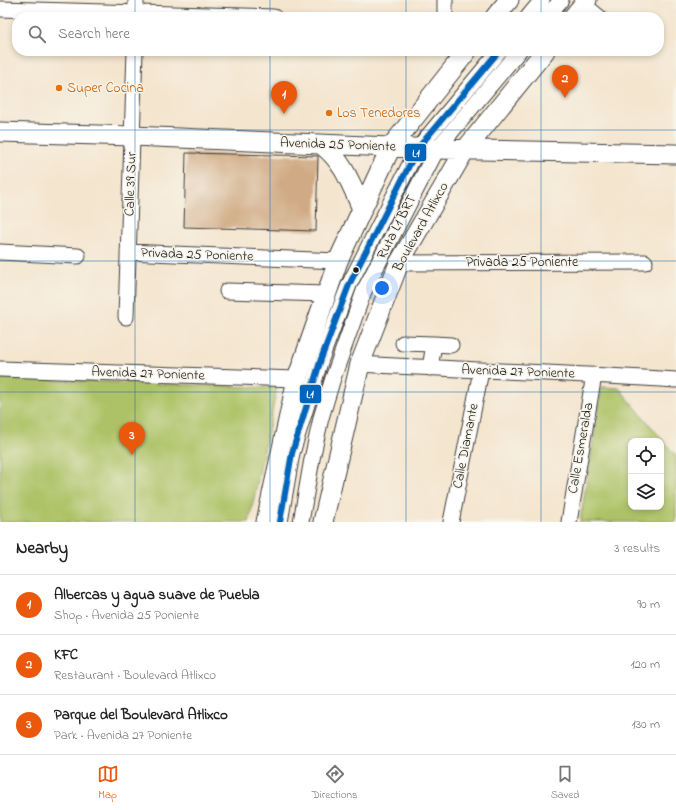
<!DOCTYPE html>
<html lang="en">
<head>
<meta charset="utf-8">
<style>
  :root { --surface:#fff; --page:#f6f6f6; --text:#222; --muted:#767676; --line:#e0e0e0; --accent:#ea580c }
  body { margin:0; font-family:"Indie Flower",sans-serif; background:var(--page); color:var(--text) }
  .controls { position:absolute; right:12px; bottom:12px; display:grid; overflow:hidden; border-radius:8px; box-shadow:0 2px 6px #0003 }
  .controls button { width:36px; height:36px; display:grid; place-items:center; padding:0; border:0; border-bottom:1px solid var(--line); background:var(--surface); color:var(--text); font:20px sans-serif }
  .you { position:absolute; left:382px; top:288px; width:14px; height:14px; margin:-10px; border:3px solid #fff; border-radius:50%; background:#1a73e8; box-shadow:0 0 0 6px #1a73e833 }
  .badge { display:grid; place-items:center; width:26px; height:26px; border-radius:50%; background:var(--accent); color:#fff; font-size:13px; font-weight:700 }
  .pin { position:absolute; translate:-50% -33px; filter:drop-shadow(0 1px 2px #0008) }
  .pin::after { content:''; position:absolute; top:21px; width:14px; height:12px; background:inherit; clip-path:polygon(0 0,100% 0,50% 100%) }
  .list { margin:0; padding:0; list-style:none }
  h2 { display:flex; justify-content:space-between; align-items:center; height:52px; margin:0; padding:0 16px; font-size:17px }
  h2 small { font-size:13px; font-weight:400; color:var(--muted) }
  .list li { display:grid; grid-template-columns:26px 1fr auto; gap:12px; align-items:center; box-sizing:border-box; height:60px; padding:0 16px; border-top:1px solid var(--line) }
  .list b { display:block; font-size:15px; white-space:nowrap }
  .list p { margin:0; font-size:13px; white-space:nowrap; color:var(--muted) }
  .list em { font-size:13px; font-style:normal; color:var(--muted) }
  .icon { flex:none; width:22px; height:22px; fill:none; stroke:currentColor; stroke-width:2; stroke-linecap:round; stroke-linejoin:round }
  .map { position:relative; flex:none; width:676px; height:522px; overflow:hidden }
  .search { position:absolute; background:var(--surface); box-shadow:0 2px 6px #0003; left:12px; right:12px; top:12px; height:44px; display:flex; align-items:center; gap:10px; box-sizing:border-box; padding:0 14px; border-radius:16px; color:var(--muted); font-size:15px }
  .sheet { height:232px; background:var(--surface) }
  nav { display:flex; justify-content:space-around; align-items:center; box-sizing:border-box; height:56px; border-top:1px solid var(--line); background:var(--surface); font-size:11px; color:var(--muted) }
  nav a { display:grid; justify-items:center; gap:2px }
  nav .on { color:var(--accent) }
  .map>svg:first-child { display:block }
</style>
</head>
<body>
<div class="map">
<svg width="676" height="522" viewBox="0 0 676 522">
  <rect width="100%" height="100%" fill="#f7f3e8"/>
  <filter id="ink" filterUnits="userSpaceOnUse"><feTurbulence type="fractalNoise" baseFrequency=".025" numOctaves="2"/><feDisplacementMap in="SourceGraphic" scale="8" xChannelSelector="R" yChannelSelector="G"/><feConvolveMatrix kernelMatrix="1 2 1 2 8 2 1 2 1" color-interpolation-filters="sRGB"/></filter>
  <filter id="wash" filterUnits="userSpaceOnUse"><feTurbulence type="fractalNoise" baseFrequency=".012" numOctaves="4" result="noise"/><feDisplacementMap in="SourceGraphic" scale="16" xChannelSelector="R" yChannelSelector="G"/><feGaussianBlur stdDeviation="0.9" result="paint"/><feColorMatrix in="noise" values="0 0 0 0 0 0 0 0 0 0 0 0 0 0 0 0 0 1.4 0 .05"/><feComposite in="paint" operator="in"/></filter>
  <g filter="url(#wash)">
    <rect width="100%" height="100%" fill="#f4e5ce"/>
    <!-- green -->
    <path fill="#adc266" stroke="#646f41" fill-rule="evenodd" d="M0 378 277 388 249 522H0Z
      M602 387 619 388 676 456V522H580ZM631 441H661V507H631Z"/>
    <g id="blocks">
      <!-- building -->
      <path fill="#d0aa84" d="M186 153 318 156 316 231 184 227Z"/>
    </g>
  </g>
  <g filter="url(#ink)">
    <use href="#blocks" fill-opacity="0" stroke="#3c3a37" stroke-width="1"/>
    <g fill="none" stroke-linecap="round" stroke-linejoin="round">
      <defs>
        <path id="minor" d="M583 4 599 17
          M0 9 274 17
          M136 17V0
          M445 17V0
          M528 17 542 0
          M547 17 561 0
          M0 252 78 256
          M128 252 338 261
          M399 263 645 262
          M227 291 326 294
          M126 317 135 51
          M403 343 434 344 430 368
          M434 344 451 345
          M360 364C465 370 571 373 676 380
          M0 369 297 379
          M280 522 292 453 321 359 349 285 418 148 499 51
          M301 522 312 459 321 418 333 378 364 291 437 149 519 51
          M451 522 481 371
          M569 522 594 375"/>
        <path id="major" d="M495 17 509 0
          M573 17 587 0
          M0 132 132 136 437 149 676 154
          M322 145C344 162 351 184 362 209
          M266 522 297 379 338 261 391 147 467 51
          M323 522 360 364 399 263 465 150 545 51"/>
      </defs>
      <!-- minor casing -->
      <use href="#minor" stroke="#3c3a37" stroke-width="17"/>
      <!-- major casing -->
      <use href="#major" stroke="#3c3a37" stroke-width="21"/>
      <!-- minor -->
      <use href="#minor" stroke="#fff" stroke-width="15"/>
      <!-- major -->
      <use href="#major" stroke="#fff" stroke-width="19"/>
      <defs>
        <path id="bus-1" d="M280 522 292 453 321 359 349 285 418 148 499 51"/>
      </defs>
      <!-- bus-1 casing -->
      <use href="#bus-1" stroke="#f7f3e8" stroke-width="9"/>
      <!-- bus-1 -->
      <use href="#bus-1" stroke="#0065bd" stroke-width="6"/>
    </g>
  </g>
  <!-- grid -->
  <path fill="none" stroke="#1f6fb2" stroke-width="1" stroke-opacity="0.55" d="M135 0V17M270 0V17M406 0V17M541 0V17M135 51V522M270 51V522M406 51V522M541 51V522M0 130H676M0 261H676M0 392H676"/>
  <!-- markers -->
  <g fill="#e8710a" stroke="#f7f3e8" stroke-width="1.5">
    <circle cx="59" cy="88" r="4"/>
    <circle cx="329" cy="113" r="4"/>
  </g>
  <circle fill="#1c1c1c" stroke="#f7f3e8" stroke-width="1.5" cx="356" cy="270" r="3.5"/>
  <g text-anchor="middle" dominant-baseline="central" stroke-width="3" stroke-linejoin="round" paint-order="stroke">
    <!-- food labels -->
    <g font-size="14" fill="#c56008" stroke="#f7f3e8" text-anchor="start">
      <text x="67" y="88">Super Cocina</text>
      <text x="337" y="113">Los Tenedores</text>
    </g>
    <!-- street labels -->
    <g font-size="14" fill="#1c1c1c" stroke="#f7f3e8">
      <text transform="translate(338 145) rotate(2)">Avenida 25 Poniente</text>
      <text transform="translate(131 184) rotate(-88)">Calle 39 Sur</text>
      <text transform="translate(397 227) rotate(-63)">Ruta L1 BRT</text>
      <text transform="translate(421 227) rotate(-61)">Boulevard Atlixco</text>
      <text transform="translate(197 255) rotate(2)">Privada 25 Poniente</text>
      <text x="522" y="262">Privada 25 Poniente</text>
      <text transform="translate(518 372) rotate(2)">Avenida 27 Poniente</text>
      <text transform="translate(148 374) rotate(2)">Avenida 27 Poniente</text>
      <text transform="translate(466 446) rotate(-79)">Calle Diamante</text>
      <text transform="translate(581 448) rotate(-80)">Calle Esmeralda</text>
    </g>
  </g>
  <g stroke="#f7f3e8" stroke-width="1.5">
    <rect x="404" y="143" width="23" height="19" rx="4" fill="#0065bd"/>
    <rect x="299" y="384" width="23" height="20" rx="4" fill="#0065bd"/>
  </g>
  <g font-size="11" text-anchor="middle" font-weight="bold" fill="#fff">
    <text x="416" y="157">L1</text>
    <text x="310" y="398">L1</text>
  </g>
</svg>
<div class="controls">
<button><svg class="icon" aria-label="locate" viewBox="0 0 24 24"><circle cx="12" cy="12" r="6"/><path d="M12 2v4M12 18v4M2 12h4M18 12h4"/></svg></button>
<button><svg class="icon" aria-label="layers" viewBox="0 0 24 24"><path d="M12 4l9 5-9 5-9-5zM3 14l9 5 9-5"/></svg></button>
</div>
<div class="you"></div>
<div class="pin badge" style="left:284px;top:114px">1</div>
<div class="pin badge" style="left:565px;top:98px">2</div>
<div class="pin badge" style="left:132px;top:455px">3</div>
<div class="search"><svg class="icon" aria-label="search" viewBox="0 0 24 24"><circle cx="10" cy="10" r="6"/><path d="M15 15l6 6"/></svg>Search here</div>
</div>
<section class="sheet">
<h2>Nearby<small>3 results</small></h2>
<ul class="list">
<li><span class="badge">1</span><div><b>Albercas y agua suave de Puebla</b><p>Shop · Avenida 25 Poniente</p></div><em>90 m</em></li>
<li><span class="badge">2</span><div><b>KFC</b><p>Restaurant · Boulevard Atlixco</p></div><em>120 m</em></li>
<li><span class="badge">3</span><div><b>Parque del Boulevard Atlixco</b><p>Park · Avenida 27 Poniente</p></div><em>130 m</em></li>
</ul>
</section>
<nav>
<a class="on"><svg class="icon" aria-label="map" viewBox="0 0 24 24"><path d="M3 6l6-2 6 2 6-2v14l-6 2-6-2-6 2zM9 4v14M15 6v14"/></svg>Map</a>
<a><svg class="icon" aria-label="directions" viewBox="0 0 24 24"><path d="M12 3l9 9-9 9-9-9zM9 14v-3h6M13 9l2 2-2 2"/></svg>Directions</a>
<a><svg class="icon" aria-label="saved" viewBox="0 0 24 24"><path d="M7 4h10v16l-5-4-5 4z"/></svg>Saved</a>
</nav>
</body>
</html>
